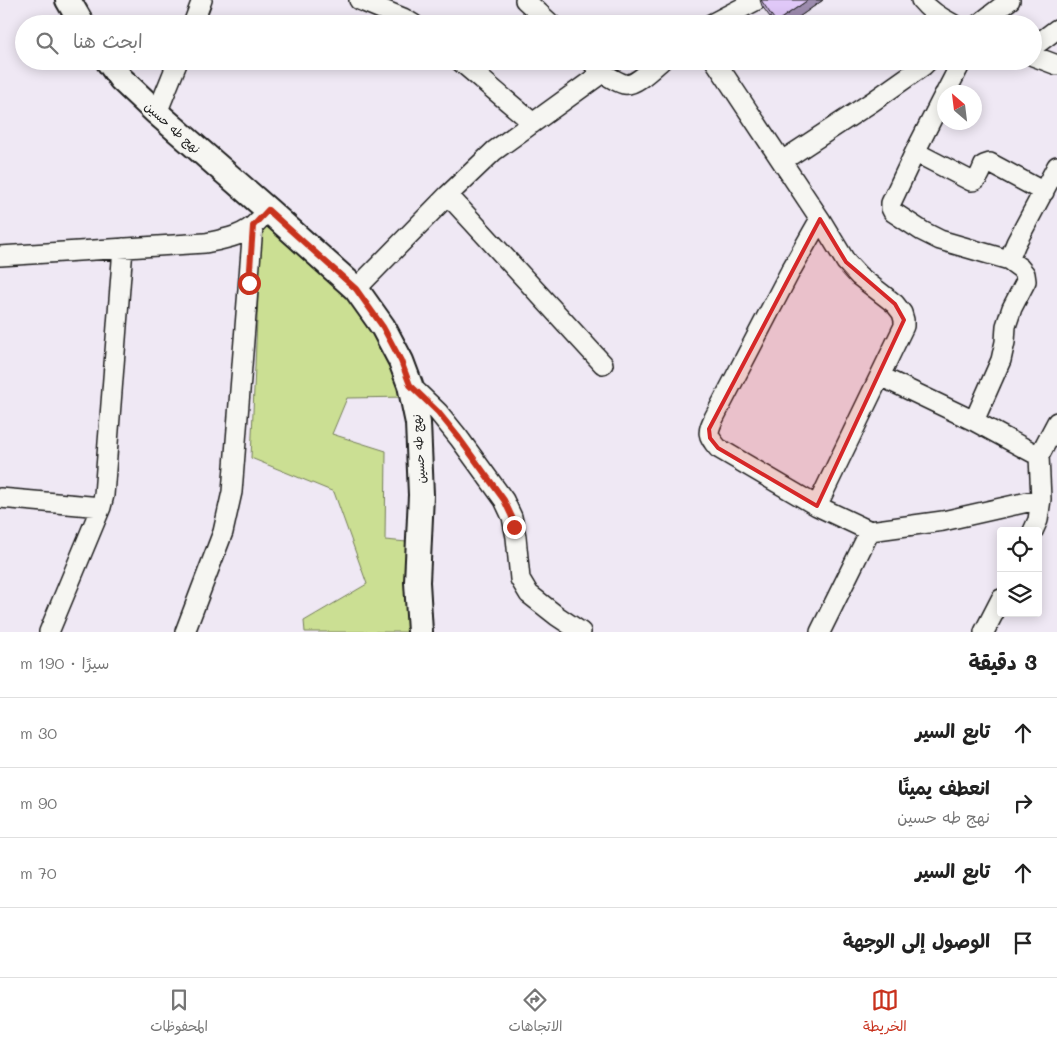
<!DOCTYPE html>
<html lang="ar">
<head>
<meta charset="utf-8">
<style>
  :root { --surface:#fff; --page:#f6f6f6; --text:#222; --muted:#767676; --line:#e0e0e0; --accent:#c8321e }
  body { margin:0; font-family:Mali,"Playpen Sans Arabic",sans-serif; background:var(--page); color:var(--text); direction:rtl }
  .controls { position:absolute; right:15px; bottom:15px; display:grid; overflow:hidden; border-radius:5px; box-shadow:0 2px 12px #0003 }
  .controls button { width:45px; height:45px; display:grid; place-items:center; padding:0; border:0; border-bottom:1px solid var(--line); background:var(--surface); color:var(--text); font:25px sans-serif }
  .compass { position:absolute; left:937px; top:85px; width:45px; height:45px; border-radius:50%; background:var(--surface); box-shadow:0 2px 12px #0003; rotate:332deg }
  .stop { position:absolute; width:15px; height:15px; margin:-11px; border:4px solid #c8321e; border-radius:50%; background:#fff }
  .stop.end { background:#c8321e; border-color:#fff; box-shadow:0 1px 5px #0008 }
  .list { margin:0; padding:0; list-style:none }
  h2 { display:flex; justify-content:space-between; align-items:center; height:65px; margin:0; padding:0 20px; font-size:21px }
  h2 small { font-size:16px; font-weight:400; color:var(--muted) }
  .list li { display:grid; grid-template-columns:32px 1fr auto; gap:15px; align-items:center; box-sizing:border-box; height:70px; padding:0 20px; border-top:1px solid var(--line) }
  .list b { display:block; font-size:19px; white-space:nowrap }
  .list p { margin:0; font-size:16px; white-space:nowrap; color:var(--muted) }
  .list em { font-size:16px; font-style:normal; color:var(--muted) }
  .icon { flex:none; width:28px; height:28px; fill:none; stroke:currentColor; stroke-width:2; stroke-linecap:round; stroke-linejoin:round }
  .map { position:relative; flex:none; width:1057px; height:632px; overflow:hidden; direction:ltr }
  .search { position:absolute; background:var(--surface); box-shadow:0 2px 12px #0003; left:15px; right:15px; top:15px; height:55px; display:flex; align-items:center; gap:12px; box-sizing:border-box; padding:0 18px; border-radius:28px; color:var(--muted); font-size:19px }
  .sheet { height:345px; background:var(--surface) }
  nav { display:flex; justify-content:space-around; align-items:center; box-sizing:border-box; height:70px; border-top:1px solid var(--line); background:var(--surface); font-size:14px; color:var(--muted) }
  nav a { display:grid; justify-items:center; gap:2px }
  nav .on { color:var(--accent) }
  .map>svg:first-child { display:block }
</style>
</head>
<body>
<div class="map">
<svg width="1057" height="632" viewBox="0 0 1057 632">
  <rect width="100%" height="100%" fill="#efe8f4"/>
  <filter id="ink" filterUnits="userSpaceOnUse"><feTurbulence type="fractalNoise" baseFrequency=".02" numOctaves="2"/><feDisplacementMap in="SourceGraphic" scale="10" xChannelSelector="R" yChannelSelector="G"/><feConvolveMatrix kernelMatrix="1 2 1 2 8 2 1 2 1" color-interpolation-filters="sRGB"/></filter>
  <g filter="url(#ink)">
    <!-- green -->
    <path fill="#cbdf93" stroke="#747e58" d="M276 219 354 292 408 397 347 398 332 434 386 451 385 540 407 542 411 614 414 632H305L304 621 367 584 334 492 251 458 261 229Z"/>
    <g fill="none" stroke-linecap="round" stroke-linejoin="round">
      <defs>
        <path id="minor" d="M359 0 403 18 413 24
          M525 0 551 24
          M921 0C929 10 941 18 953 24
          M193 24 202 0
          M711 24 757 0
          M979 24 1010 0
          M1033 47 1057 29
          M1033 56 1057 65
          M460 61 533 123
          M715 61 820 219 846 262 859 276 895 304 902 313 904 320V326L817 506
          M602 73C609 76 616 82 624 84 634 87 653 68 661 61
          M946 92 962 61
          M944 95 915 152 891 203V208L893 212 922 231 940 240 1009 260 1020 268 1025 274 1026 281 1012 308 1006 326 1005 342 1001 360 974 421 1039 456
          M157 113 178 61
          M915 152 971 181C979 181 981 171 984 165L990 163 1044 192
          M782 161 872 102 923 66 928 61
          M448 195 603 364
          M820 219 791 270 714 418C707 433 707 435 718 448L817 506 870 531 943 521 1041 499
          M0 256 205 243C225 239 245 236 259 220
          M1009 260 1016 243 1057 166
          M356 289 448 195 494 151 602 73 591 61
          M880 376 974 421
          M410 385 438 412 459 438 504 500 512 517 516 537 520 579 529 594 557 616 581 632
          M0 498 101 507
          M1033 531 1038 520 1041 499 1039 456 1057 422
          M49 632 101 507 104 495 123 248
          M185 632 223 532 232 492 253 226
          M820 632 870 531
          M984 632 1001 599"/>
        <path id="major" d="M68 0 82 24
          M108 61 121 79 157 113 268 210 356 289 383 327 401 361 410 385 418 423 421 495 417 582 420 632"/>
      </defs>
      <!-- minor casing -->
      <use href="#minor" stroke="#1c1c1c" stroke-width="22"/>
      <!-- major casing -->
      <use href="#major" stroke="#1c1c1c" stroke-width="28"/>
      <!-- minor -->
      <use href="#minor" stroke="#f6f6f2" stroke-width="19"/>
      <!-- major -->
      <use href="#major" stroke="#f6f6f2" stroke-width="24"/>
    </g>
    <!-- wall -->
    <path fill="#c1acd5" stroke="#1c1c1c" d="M760 0H823L789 24H775L762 6Z"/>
    <!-- shaded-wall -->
    <path fill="#9d8cae" stroke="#1c1c1c" d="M808 0H823L789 24H777L776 22Z"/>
    <!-- building -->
    <path fill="#e0c8f8" stroke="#1c1c1c" d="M761 0H808L776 22Z"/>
  </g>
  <g fill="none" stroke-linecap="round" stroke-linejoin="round" filter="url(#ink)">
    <!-- route -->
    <path stroke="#c8321e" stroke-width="6" d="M249 283 253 226 268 210 356 289 383 327 401 361 410 385 438 412 459 438 504 500 512 517 514 527"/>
  </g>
  <!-- marked area -->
  <path fill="#d62828" fill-opacity="0.2" stroke="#d62828" stroke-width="4" stroke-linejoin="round" d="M820 219 846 262 895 304 904 320 817 506 718 448 710 438 709 429Z"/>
  <g text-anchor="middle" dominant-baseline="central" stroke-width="4" stroke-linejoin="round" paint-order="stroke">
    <!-- street labels -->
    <g font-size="12" fill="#1c1c1c" stroke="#f6f6f2">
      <text transform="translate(173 127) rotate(42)">نهج طه حسين</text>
      <text transform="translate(418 449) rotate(-94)">نهج طه حسين</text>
    </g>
  </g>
</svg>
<div class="controls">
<button><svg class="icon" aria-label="locate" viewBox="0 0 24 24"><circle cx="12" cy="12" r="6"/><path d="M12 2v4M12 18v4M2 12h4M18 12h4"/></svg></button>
<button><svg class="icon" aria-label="layers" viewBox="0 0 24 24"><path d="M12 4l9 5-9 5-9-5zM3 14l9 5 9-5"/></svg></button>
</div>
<svg class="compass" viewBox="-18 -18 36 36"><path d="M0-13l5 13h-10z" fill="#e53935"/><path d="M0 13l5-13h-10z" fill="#767676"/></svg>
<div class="stop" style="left:249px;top:283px"></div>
<div class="stop end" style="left:514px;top:527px"></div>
<div class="search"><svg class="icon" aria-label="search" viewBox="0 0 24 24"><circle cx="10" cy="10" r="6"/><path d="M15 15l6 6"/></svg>ابحث هنا</div>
</div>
<section class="sheet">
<h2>3 دقيقة<small>سيرًا · 190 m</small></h2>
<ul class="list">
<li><svg class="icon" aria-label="ahead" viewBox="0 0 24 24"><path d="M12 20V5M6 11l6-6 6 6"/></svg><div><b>تابع السير</b></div><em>30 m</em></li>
<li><svg class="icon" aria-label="right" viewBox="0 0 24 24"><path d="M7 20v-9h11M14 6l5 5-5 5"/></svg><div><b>انعطف يمينًا</b><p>نهج طه حسين</p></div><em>90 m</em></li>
<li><svg class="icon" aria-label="ahead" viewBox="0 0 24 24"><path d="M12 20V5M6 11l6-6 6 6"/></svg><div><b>تابع السير</b></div><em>70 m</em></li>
<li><svg class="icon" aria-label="arrive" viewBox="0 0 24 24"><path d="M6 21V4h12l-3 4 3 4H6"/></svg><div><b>الوصول إلى الوجهة</b></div></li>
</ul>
</section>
<nav>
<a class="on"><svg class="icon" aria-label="map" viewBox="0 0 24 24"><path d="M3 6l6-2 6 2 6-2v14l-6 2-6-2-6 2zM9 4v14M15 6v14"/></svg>الخريطة</a>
<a><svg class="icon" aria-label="directions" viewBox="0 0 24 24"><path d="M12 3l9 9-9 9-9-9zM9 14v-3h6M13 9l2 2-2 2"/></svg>الاتجاهات</a>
<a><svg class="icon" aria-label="saved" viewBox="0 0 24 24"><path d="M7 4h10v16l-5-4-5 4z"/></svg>المحفوظات</a>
</nav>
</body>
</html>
